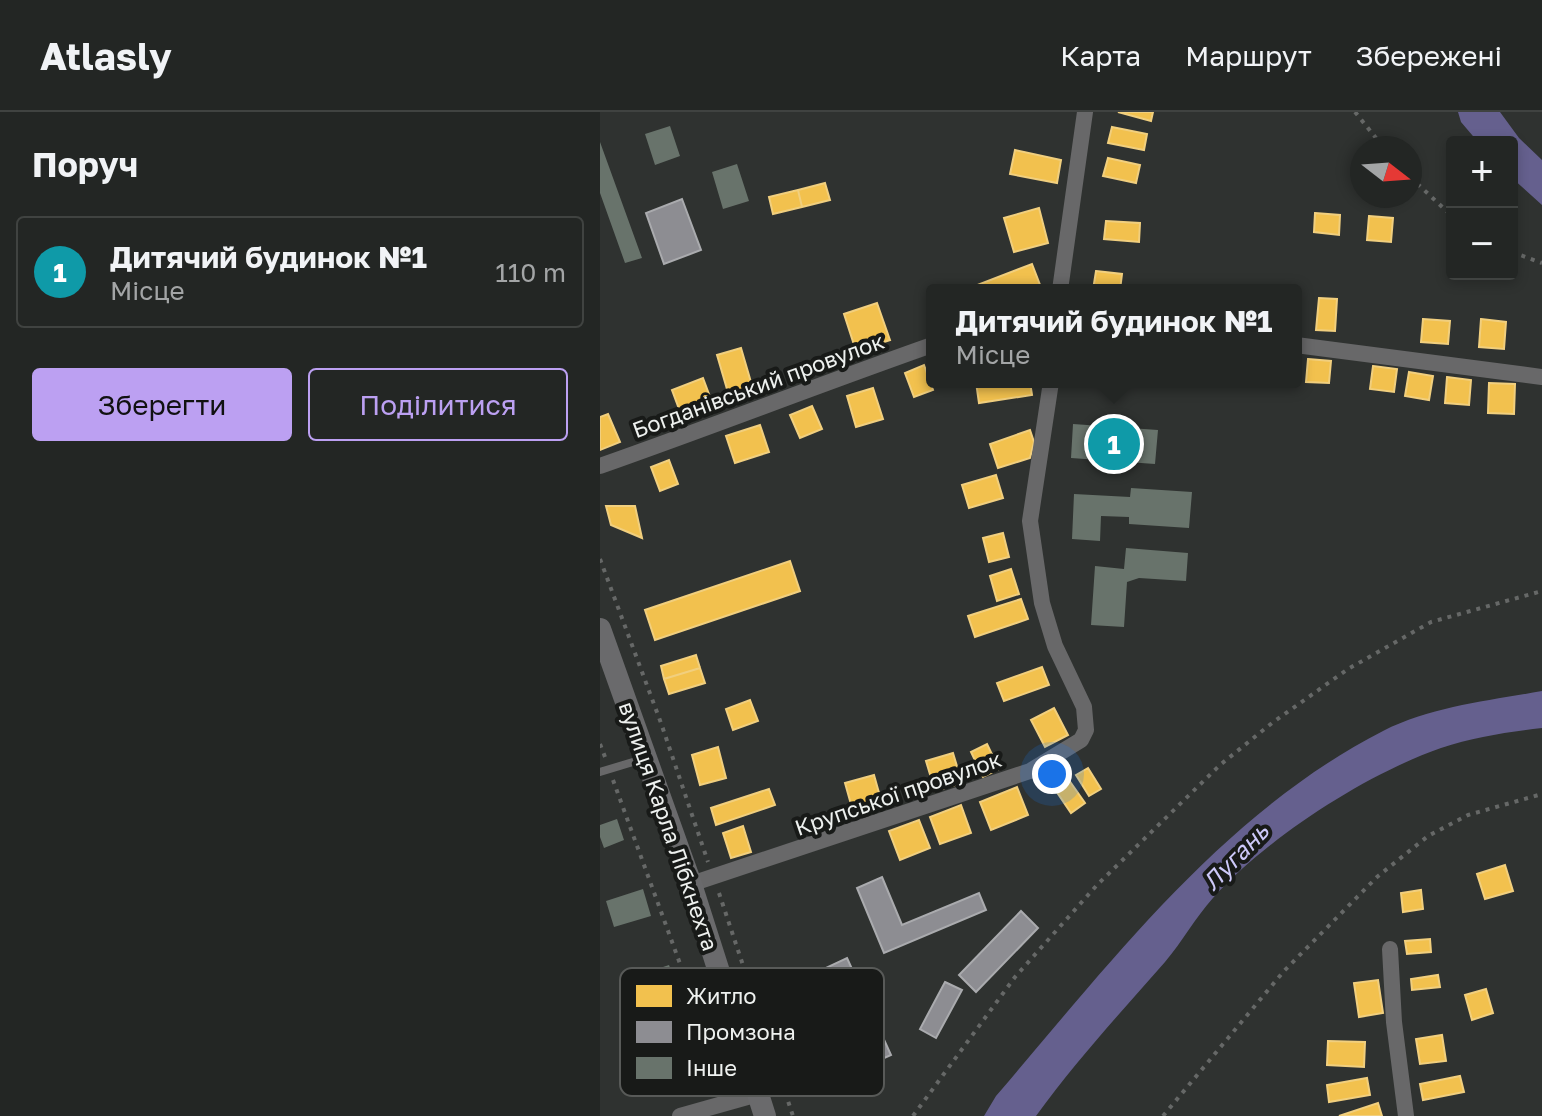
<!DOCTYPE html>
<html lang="uk">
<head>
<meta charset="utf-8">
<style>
  :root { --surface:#232624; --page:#2f3231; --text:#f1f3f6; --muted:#a3a5a6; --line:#404341; --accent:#bca0f2 }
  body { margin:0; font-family:"Golos Text",sans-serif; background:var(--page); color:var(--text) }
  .controls { position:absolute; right:24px; top:24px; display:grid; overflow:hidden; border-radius:8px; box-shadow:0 4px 12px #0003 }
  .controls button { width:72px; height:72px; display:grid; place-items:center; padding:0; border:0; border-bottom:2px solid var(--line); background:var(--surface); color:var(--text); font:40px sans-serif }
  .compass { position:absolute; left:750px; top:24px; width:72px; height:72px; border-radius:50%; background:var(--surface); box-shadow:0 4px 12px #0003; rotate:107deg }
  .you { position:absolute; left:452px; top:662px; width:28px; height:28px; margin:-20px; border:6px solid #fff; border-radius:50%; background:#1a73e8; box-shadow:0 0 0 12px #1a73e833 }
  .badge { display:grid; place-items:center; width:52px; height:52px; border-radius:50%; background:var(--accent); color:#fff; font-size:26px; font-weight:700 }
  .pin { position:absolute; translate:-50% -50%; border:4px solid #fff; box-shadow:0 2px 8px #0006 }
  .popup { position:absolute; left:326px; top:172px; width:376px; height:104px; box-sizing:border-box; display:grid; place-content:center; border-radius:8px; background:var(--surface); filter:drop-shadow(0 2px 6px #0005); font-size:26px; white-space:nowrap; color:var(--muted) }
  .popup b { font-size:30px; color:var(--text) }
  .popup::after { content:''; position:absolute; left:50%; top:100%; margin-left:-16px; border:16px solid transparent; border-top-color:var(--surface) }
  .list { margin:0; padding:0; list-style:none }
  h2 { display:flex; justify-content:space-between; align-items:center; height:104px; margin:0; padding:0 32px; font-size:34px }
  h2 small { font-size:26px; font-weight:400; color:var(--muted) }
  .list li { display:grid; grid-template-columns:52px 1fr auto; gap:24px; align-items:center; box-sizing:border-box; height:112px; margin:0 16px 16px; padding:0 16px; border:2px solid var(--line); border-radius:8px }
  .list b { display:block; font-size:30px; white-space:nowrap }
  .list p { margin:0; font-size:26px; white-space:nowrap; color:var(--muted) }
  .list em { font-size:26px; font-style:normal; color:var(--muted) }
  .actions { display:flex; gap:16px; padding:24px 32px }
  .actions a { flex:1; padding:18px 0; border:2px solid var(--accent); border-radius:8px; text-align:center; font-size:28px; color:var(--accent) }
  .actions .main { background:var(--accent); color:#111 }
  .map { position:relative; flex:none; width:942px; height:1004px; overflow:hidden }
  header { display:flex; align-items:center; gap:48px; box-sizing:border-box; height:112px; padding:0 40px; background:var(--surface); border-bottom:2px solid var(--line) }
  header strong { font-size:38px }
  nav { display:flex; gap:44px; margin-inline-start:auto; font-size:28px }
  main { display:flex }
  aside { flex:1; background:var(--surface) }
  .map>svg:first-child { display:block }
</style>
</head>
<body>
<header>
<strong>Atlasly</strong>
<nav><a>Карта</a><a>Маршрут</a><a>Збережені</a></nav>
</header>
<main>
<aside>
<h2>Поруч<small></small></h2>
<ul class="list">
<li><span class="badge" style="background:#0f9aa8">1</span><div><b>Дитячий будинок №1</b><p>Місце</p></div><em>110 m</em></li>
</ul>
<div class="actions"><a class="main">Зберегти</a><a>Поділитися</a></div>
</aside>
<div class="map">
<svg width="942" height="1004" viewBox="0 0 942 1004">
  <rect width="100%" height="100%" fill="#2f3230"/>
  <!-- water -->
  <path fill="#65608e" d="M858 0H900L919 26 942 48V93L912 66V30H878L861 10Z
    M942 579V616C907 620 874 625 841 636 764 663 667 726 613 786 595 806 582 830 565 850 521 900 476 949 436 1004H384L396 984C511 850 623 701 783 619 833 594 888 589 942 579Z"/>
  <!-- homes -->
  <path fill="#f2c14e" stroke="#f1cf7e" stroke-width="2" d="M518 0H553L551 9Z
    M512 15 547 22 544 38 508 31Z
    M415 38 461 48 457 71 410 62Z
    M508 46 540 53 536 71 503 64Z
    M225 71 230 88 202 95 198 78Z
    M198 78 202 95 173 102 169 85Z
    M439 96 448 131 414 140 404 106Z
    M715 101 740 103 739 123 714 120Z
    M769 104 793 106 791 130 767 128Z
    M506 109 540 111 539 130 504 127Z
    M432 152 442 178H373L372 175Z
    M496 159 522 162 520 178H493Z
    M719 186 737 187 735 219 716 218Z
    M277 191 290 228 256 239 244 202Z
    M823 207 850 209 848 232 821 230Z
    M881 207 906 210 904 237 879 235Z
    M141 236 153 277 129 284 117 243Z
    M708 247 731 249 729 271 706 270Z
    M324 253 333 278 314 285 305 261Z
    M773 254 797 257 794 280 770 277Z
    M809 260 833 264 829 288 805 284Z
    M847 265 871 268 869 293 845 291Z
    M103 266 113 293 82 305 72 278Z
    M376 270H430L432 283 379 291Z
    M889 271 915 272 914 302 888 301Z
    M273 276 283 307 256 315 247 284Z
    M212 294 222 317 200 326 190 303Z
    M8 302 20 330 0 338V305Z
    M160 313 169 340 135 351 126 324Z
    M430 318 434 330 430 346 398 356 390 332Z
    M69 348 78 372 60 379 51 355Z
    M396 363 403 386 369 396 362 373Z
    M6 394H35L42 426 11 413Z
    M403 421 409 445 389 450 383 426Z
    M190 449 200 479 55 528 45 498Z
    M411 457 419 482 397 489 390 464Z
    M421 487 428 507 375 525 368 504Z
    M96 543 100 556 64 567 61 554Z
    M442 555 449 573 404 589 397 571Z
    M100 556 105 571 69 582 64 567Z
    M150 588 158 609 133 618 126 597Z
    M454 596 468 623 445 635 431 608Z
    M387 632 399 657 383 665 371 640Z
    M118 635 126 666 100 673 92 643Z
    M353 641 362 671 335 679 326 649Z
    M488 656 501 677 489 684 476 663Z
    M464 661 485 691 471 701 450 670Z
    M274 663 283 695 254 703 245 671Z
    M417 675 428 703 391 718 380 690Z
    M169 677 175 693 116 713 111 696Z
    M361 693 371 721 340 732 330 705Z
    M319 708 330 736 300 748 289 719Z
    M143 714 151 740 131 746 123 721Z
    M905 753 913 779 885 787 877 762Z
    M821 778 823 797 803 800 801 781Z
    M830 827 831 840 807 842 805 829Z
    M838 863 840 875 812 878 811 867Z
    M778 868 783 901 759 905 754 871Z
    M886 877 893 901 872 908 865 883Z
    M842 923 846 949 820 952 816 927Z
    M96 928 104 947 86 953 80 934Z
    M728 929 765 930 764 955 727 953Z
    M104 947 110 966 92 972 86 953Z
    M860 964 864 980 823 988 820 972Z
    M767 966 770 983 729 990 727 973Z
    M778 991 782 1004H739Z"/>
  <!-- industry -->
  <path fill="#8d8d92" stroke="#aaabae" stroke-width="2" d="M82 87 101 138 64 152 46 101Z
    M282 765 302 813 379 781 386 798 284 841 257 776Z
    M421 799 438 816 376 880 359 863Z
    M247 846 291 943 240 966 196 870Z
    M345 870 362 878 336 926 320 917Z"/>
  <!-- building -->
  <path fill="#68736b" d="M70 14 80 44 55 53 45 22Z
    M0 30 42 146 25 151 0 81Z
    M137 52 149 89 123 97 112 60Z
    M473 312 558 318 555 352 471 346Z
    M531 376 592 380 589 416 529 412V405L501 404 500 429 472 427 474 382 530 385Z
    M526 436 588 441 586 469 539 466 527 470 524 515 491 513 495 454 524 457Z
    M17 707 24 728 4 736 0 725V713Z
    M43 777 51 804 14 815 6 789Z
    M69 853 83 891 55 900 42 862Z"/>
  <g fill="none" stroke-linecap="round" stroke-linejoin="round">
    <!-- path -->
    <path stroke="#666867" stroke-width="4" stroke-dasharray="4 6" stroke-linecap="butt" d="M755 0 784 36
      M810 65 852 104
      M912 140 942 151
      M0 447 61 611 108 750
      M0 632 5 645
      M13 668 125 975
      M119 781 193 1004
      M313 1004 415 865 497 773 620 653 672 611 748 557 831 510 942 479
      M563 1004 684 859 777 765 828 724 868 703 942 682"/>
    <!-- lane -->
    <path stroke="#686869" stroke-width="8" d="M0 660 46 646"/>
    <!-- street -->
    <path stroke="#686869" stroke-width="16" d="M460 178 485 0
      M696 233 942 265
      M0 354C111 315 221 272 332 233
      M91 772 430 659 481 628 486 618 484 595 455 534 442 491 430 409 451 270
      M790 837 794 910 806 1004
      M80 1004 158 982"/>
    <!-- secondary -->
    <path stroke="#6a6a6c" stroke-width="22" d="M0 517 91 772 165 1004"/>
  </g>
  <g text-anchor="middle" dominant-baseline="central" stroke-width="8" stroke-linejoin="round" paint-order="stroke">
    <!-- street labels -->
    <g font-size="22" fill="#eef1ef" stroke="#181a18">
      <text transform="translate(158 273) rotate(-20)">Богданівський провулок</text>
      <text transform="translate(298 681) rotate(-19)">Крупської провулок</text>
      <text transform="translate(69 714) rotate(71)">вулиця Карла Лібкнехта</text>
    </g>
    <!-- water labels -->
    <g font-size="24" font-style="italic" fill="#cdc9f9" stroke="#181a18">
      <text transform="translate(635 744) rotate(-46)">Лугань</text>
    </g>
  </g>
  <!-- legend -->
  <rect x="20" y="856" width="264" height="128" rx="12" fill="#181a18" stroke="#585a58" stroke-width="2"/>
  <rect x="36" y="873" width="36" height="22" fill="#f2c14e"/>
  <rect x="36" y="909" width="36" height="22" fill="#8d8d92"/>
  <rect x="36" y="945" width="36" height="22" fill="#68736b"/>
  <g font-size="22" fill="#eef1ef">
    <text x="86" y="892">Житло</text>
    <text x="86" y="928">Промзона</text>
    <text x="86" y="964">Інше</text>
  </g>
</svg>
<div class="controls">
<button>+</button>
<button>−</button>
</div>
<svg class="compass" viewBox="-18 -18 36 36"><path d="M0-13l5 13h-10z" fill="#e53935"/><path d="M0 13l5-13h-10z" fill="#a3a5a6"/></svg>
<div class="you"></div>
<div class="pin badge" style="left:514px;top:332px;background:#0f9aa8">1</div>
<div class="popup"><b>Дитячий будинок №1</b>Місце</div>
</div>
</main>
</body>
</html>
